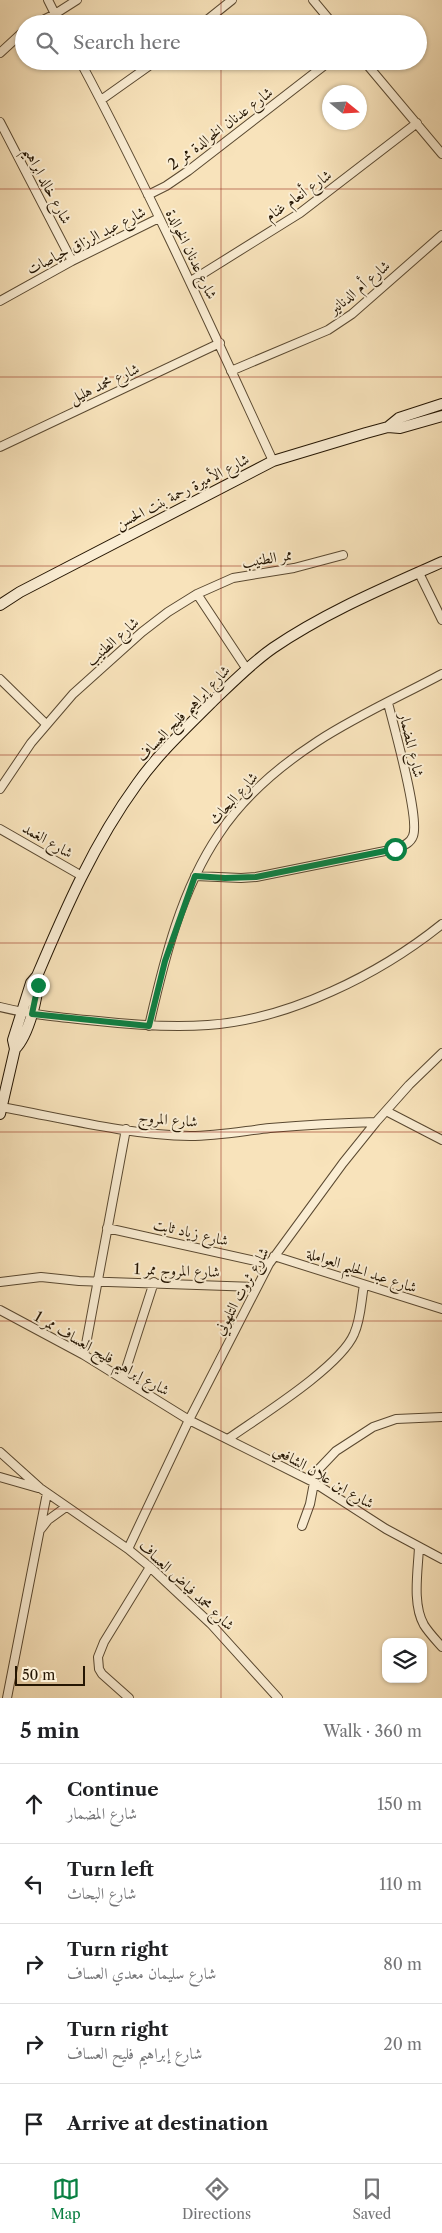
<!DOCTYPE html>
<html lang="en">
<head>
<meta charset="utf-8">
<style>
  :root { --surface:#fff; --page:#f6f6f6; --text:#202124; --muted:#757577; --line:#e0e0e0; --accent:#0b8043 }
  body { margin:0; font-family:"Libre Caslon Text",Amiri,serif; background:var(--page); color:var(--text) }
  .controls { position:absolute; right:15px; bottom:15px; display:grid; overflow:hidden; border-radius:10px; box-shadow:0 1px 4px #0004 }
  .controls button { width:45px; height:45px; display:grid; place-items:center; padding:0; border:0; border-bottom:1px solid var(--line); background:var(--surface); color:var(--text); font:25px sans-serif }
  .compass { position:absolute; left:322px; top:85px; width:45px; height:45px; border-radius:50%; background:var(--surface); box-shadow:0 1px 4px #0004; rotate:108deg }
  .scale { position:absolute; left:15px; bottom:12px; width:70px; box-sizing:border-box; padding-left:5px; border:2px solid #251603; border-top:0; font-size:14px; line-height:18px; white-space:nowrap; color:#251603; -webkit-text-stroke:4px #faedd3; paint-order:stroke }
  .stop { position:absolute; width:15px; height:15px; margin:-11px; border:4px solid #0b8043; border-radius:50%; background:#fff }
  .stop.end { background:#0b8043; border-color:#fff; box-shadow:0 1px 5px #0008 }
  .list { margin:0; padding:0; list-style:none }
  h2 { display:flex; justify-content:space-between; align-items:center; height:65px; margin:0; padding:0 20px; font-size:21px }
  h2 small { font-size:16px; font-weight:400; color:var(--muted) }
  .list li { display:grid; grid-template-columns:32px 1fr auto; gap:15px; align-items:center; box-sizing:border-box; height:80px; padding:0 20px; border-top:1px solid var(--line) }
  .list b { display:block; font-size:19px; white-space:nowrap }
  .list p { margin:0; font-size:16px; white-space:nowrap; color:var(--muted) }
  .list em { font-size:16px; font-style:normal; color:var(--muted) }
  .icon { flex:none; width:28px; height:28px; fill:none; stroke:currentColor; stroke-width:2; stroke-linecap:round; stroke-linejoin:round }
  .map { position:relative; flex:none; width:442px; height:1698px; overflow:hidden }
  .search { position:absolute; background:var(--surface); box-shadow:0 1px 4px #0004; left:15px; right:15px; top:15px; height:55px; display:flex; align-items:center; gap:12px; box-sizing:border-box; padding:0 18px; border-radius:28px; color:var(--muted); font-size:19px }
  .sheet { height:465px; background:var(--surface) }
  nav { display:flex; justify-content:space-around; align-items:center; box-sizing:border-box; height:70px; border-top:1px solid var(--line); background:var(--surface); font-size:14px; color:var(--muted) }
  nav a { display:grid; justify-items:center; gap:2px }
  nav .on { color:var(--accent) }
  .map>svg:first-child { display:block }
</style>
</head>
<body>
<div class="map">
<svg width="442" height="1698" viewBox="0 0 442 1698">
  <rect width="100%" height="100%" fill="#f8e3bb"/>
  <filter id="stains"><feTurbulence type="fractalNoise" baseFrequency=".004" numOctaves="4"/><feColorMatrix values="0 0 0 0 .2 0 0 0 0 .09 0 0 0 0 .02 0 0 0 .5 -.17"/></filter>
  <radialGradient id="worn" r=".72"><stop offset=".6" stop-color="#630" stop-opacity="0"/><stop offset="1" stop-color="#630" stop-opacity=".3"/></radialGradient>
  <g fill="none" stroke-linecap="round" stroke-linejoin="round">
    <defs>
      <path id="street" d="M48 0 60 24
        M313 0 333 24
        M35 24 55 14 77 0
        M202 24 232 0
        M0 53 24 31
        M80 61C150 192 211 327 273 461
        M364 61 442 154
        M101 100 156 61
        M0 122 72 261
        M148 195 166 186 188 171 330 61
        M191 281 300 213 417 123
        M0 301 72 261 159 218
        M231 371 328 330 352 314 442 235
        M0 447 220 343
        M419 573 442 620
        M197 594 246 668
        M0 679 46 724
        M0 789 31 743 73 694 142 632 168 612 197 594 233 578 294 568 343 555
        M0 829 82 876
        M195 876 241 878 256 877 395 849C402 846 410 844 413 836 420 818 394 727 388 703
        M0 1007C32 1015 65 1018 98 1021 134 1025 171 1028 208 1025 288 1020 380 974 442 924
        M149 1026C164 960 181 890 219 834 244 796 281 765 318 741 358 715 401 696 442 674
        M1 1107C62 1118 128 1135 190 1136 217 1136 243 1131 270 1128 305 1125 341 1123 376 1122
        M386 1111 442 1140
        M107 1228 269 1264
        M274 1256 442 1309
        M0 1282 41 1277 79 1281 256 1287
        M0 1310 84 1355 189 1420 313 1482 386 1529 442 1559
        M84 1355 126 1129
        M123 1378 154 1282
        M228 1439C259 1417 340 1367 354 1334 361 1319 361 1301 364 1285
        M0 1452 40 1488 128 1549 150 1567 211 1624 278 1698
        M0 1477 38 1488
        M302 1526 310 1504 316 1472 336 1451 373 1427 396 1419 442 1417
        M41 1529 48 1520 66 1507
        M419 1547C418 1571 412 1604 424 1625 429 1633 436 1640 442 1647
        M128 1549 189 1420 269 1264 343 1163 376 1122 409 1085 442 1053
        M7 1698 47 1493
        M129 1698 102 1674 99 1669 98 1657 104 1642 150 1567"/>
      <path id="secondary" d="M388 427 399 418 442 404
        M0 605 20 592 273 461 366 433 388 427 400 428 442 416
        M15 1049C28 1036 40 994 37 976
        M0 1114 15 1049 13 1040 31 983 37 976C65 910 94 843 137 784 158 754 185 729 211 703 231 684 250 664 273 648 326 612 384 588 442 562"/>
    </defs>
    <!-- street casing -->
    <use href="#street" stroke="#5a4931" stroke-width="10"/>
    <!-- secondary casing -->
    <use href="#secondary" stroke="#251603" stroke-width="12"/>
    <!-- street -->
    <use href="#street" stroke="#faedd3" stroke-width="8"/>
    <!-- secondary -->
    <use href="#secondary" stroke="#faedd3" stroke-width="10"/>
  </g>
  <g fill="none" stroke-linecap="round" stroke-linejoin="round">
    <!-- route -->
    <path stroke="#0b8043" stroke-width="6" d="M38 985 32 1014 149 1026 165 961 195 876 225 878 256 877 395 849"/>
  </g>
  <!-- grid -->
  <path fill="none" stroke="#8f2418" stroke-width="1" stroke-opacity="0.55" d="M221 0V24M221 61V1698M0 189H442M0 377H442M0 566H442M0 755H442M0 943H442M0 1132H442M0 1321H442M0 1509H442"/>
  <g text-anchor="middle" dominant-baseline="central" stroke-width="4" stroke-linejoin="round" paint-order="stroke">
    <!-- street labels -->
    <g font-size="15" fill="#251603" stroke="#faedd3">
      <text transform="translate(220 128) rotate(-37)">شارع عدنان الخوالدة ممر 2</text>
      <text transform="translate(48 185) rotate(62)">شارع خالد ابراهيم</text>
      <text transform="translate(298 195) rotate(-35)">شارع أنعام غنام</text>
      <text transform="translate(86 240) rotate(-27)">شارع عبد الرزاق حياصات</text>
      <text transform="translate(192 254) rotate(64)">شارع عدنان الخوالدة</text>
      <text transform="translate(359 287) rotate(-40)">شارع أم الدنانير</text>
      <text transform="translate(104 383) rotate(-25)">شارع محمد هليل</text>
      <text transform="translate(182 491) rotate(-27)">شارع الأميرة رحمة بنت الحسن</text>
      <text transform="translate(267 558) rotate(-9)">ممر الطنيب</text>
      <text transform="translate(112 641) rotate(-41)">شارع الطنيب</text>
      <text transform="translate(183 713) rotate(-46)">شارع إبراهيم فليح العساف</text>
      <text transform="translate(412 745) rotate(77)">شارع المضمار</text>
      <text transform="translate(233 798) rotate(-48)">شارع البحاث</text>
      <text transform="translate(48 840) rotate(30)">شارع الغمد</text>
      <text transform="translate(168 1119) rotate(5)">شارع المروج</text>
      <text transform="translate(191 1232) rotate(13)">شارع زياد ثابت</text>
      <text transform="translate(177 1270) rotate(2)">شارع المروج ممر 1</text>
      <text transform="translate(362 1270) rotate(18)">شارع عبد الحليم العواملة</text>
      <text transform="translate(241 1291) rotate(-61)">شارع ثروت التلهوني</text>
      <text transform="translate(102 1353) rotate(30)">شارع إبراهيم فليح العساف ممر 1</text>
      <text transform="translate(324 1476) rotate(30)">شارع ابن علان الشافعي</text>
      <text transform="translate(187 1585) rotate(43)">شارع محمد فياض العساف</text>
    </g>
  </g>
  <rect width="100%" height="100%" filter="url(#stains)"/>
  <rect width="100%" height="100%" fill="url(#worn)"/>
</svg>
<div class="controls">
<button><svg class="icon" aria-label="layers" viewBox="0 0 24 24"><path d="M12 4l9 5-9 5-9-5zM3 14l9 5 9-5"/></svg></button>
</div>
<svg class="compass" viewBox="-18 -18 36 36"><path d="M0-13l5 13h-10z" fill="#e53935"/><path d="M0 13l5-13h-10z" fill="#757577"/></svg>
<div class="scale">50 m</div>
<div class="stop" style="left:395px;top:849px"></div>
<div class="stop end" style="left:38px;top:985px"></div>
<div class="search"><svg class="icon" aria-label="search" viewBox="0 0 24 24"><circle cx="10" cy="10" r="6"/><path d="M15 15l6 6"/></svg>Search here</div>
</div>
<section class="sheet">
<h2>5 min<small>Walk · 360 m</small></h2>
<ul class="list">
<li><svg class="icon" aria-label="ahead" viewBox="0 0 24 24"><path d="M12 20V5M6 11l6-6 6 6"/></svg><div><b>Continue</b><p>شارع المضمار</p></div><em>150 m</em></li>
<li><svg class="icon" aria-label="left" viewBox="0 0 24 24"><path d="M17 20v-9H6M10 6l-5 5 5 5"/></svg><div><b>Turn left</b><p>شارع البحاث</p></div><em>110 m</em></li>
<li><svg class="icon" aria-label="right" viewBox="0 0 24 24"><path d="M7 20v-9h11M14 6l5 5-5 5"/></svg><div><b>Turn right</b><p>شارع سليمان معدي العساف</p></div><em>80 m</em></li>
<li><svg class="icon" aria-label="right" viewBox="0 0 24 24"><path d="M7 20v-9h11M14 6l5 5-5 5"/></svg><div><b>Turn right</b><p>شارع إبراهيم فليح العساف</p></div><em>20 m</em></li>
<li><svg class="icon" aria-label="arrive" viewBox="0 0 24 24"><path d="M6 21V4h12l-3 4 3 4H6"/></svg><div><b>Arrive at destination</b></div></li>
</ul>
</section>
<nav>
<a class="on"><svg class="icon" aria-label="map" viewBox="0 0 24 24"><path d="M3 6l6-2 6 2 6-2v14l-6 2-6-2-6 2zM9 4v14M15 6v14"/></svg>Map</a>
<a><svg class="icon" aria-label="directions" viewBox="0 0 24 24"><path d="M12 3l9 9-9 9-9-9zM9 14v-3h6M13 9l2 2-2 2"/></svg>Directions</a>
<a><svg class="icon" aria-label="saved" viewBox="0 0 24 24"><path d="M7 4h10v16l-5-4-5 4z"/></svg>Saved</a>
</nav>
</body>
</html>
